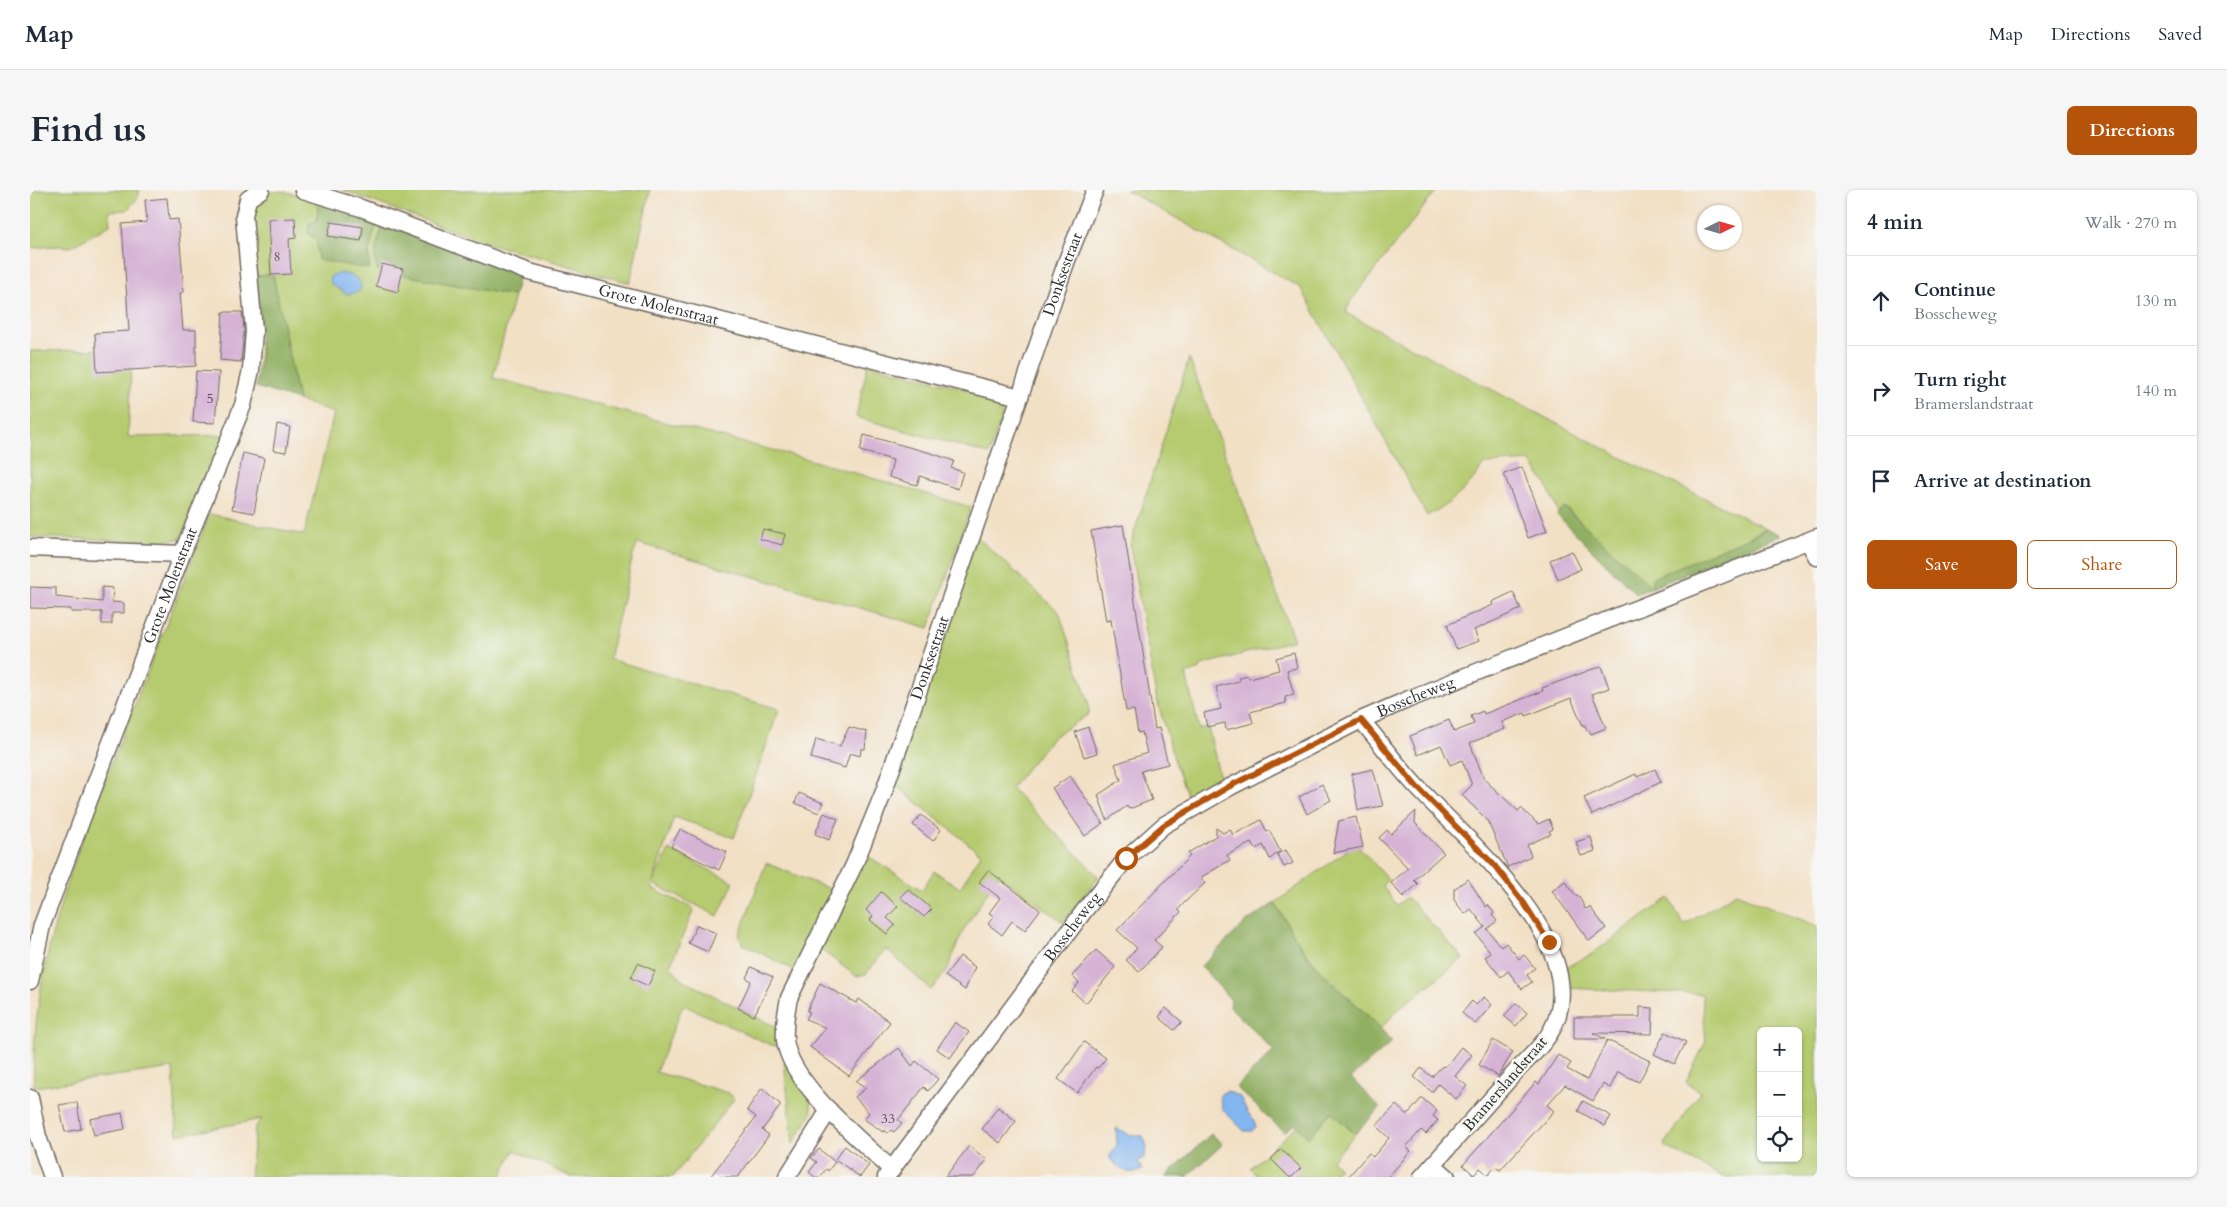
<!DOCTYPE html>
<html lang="en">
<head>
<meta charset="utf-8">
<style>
  :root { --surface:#fff; --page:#f6f6f7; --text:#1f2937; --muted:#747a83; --line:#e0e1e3; --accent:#b45309 }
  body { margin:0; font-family:Cardo,serif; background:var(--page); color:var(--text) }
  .controls { position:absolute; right:15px; bottom:15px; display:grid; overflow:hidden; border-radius:8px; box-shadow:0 1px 4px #0004 }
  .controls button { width:45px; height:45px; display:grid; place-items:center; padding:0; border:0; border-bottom:1px solid var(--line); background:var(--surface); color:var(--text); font:25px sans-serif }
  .compass { position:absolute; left:1667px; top:15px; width:45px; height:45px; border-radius:50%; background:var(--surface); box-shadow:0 1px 4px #0004; rotate:85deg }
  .stop { position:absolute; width:15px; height:15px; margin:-11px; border:4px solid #b45309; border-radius:50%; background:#fff }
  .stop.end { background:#b45309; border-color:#fff; box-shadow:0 1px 5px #0008 }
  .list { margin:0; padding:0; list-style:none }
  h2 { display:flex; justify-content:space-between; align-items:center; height:65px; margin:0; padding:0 20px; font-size:21px }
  h2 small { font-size:16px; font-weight:400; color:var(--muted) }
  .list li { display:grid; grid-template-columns:32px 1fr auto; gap:15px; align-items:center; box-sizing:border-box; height:90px; padding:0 20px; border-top:1px solid var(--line) }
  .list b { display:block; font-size:19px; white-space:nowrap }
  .list p { margin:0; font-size:16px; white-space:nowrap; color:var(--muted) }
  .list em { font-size:16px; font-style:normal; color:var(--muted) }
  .actions { display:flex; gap:10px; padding:15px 20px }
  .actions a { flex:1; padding:11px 0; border:1px solid var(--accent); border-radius:8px; text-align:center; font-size:18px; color:var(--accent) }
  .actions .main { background:var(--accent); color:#fff }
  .icon { flex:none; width:28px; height:28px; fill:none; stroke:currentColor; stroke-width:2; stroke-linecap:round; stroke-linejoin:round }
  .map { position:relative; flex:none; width:1787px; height:987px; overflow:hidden; border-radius:8px }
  header { display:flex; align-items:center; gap:30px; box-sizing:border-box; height:70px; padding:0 25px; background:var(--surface); border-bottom:1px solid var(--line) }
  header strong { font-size:24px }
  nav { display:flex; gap:28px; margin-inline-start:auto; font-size:18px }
  .intro { display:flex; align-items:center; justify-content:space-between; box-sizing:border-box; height:120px; padding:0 30px }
  h1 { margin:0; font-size:35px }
  .button { padding:12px 22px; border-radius:8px; background:var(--accent); color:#fff; font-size:18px; font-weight:700 }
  main { display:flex; gap:30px; padding:0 30px }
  aside { flex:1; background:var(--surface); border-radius:8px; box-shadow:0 1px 4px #0004 }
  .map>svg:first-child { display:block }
</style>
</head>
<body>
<header>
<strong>Map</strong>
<nav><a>Map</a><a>Directions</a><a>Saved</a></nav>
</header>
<div class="intro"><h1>Find us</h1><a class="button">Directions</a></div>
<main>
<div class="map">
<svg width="1787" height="987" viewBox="0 0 1787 987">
  <rect width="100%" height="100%" fill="#f6f6f2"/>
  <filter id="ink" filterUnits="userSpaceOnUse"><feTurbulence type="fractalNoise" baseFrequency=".02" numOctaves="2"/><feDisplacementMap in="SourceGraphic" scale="10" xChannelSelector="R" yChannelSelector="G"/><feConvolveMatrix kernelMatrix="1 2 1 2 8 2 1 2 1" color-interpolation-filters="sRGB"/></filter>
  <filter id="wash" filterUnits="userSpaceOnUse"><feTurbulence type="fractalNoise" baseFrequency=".0096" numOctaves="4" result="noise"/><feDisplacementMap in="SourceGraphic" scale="20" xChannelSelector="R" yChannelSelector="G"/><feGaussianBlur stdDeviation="1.12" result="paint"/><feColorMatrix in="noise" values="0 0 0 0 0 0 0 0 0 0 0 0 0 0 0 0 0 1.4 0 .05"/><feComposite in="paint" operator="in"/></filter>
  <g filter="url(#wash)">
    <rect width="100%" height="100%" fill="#f2e0c5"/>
    <!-- green -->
    <path fill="#b6cb6f" stroke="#707b4d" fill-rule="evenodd" d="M0 0H110L108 8 97 20 79 21 80 35 41 57 28 56 0 58Z
      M312 0H620L600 93 454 52Z
      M1096 0H1407L1320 112 1316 123 1600 272 1736 338 1622 398 1535 317 1529 323 1516 294 1500 271 1454 274C1437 299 1425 311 1397 326L1271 98Z
      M251 1 288 9 286 48 339 79V61L347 31 354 34C349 46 341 68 348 80L484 106 463 188 777 269 941 317 899 438 608 353 603 365 579 469 749 519 704 648 644 627 623 692 639 660 704 692 688 726 623 694 621 698 664 719 640 776 653 790 746 837 748 856 741 855 653 815 626 882 699 903 704 909 643 987H541L484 960 471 987H220L225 937 232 929 147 945 143 878 4 897C0 781 42 672 84 567 116 486 148 405 180 324L274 345 304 223 268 210 243 85 227 86C226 68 218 26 227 11 232 3 243 2 251 1ZM316 84 330 92 317 104 301 94Z
      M102 159 98 247 195 245 151 348 136 352 0 347V161Z
      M1159 168 1264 450 1172 475 1170 479 1156 484 1169 539 1178 537 1190 588 1158 607 1146 576 1126 506 1100 356Z
      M838 174 961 205 971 215 972 228 959 264 826 227Z
      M946 346 1029 422 1058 511 1059 524 1023 547 981 598 1069 687 1033 732 968 685 932 743 917 781 901 800 856 759 836 784 826 786 790 759 833 663 892 700 904 681 930 698 951 664 860 591Z
      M1326 654 1358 689 1353 697 1367 715 1377 707 1433 768 1369 819 1351 838 1288 778 1265 747 1245 713Z
      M736 673 802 700 764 780 713 754 709 746Z
      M1706 703 1787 736V987H1693L1634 956 1670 902 1656 892 1676 851 1672 804 1535 798 1534 778 1560 765 1639 708 1654 735ZM1731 841H1768V968H1731Z
      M754 871 779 903 782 923 763 954Z
      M1301 922 1325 944 1302 970 1309 978 1301 987H1229L1220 978 1267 936 1278 948Z"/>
    <!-- forest -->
    <path fill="#90af62" stroke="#5e6d46" d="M288 9 347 31 339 61V79L288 70 286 48 278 44 279 33 287 32Z
      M354 34 489 84 484 106 348 80C341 68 349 46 354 34Z
      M243 84 268 210 226 197 230 162 227 86Z
      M1534 317 1622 397V388L1729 343 1736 338 1751 345 1606 404 1527 325Z
      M1245 713C1258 736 1271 759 1288 778 1311 805 1341 825 1362 852L1321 888 1350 918 1325 944 1301 922 1278 948 1265 934 1254 942 1206 897 1244 861 1200 817 1201 810 1171 776 1216 732Z
      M1181 944 1193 954 1157 987H1135Z"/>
    <!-- water -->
    <path fill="#83b5f0" stroke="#57708e" d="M311 83 323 86 330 92 331 98 328 102 317 104 301 94 299 88 303 85Z
      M1197 901 1210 907 1218 923 1225 930 1226 937 1222 941H1214L1193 920 1189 907 1192 903Z
      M1087 938 1097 944 1113 946 1117 956 1115 967 1108 971 1112 980C1099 987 1089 978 1080 969V965L1087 955 1086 939Z"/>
    <g id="blocks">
      <!-- building -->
      <path fill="#d6b3d5" d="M137 8 139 30 148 29 154 102 150 103 153 140H166V176L67 182 65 143 99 141 92 34 117 32 115 10Z
        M265 28 266 48 259 49 261 84 241 85 238 29Z
        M301 32 333 37 331 51 298 46Z
        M352 74 373 79 368 102 346 96Z
        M193 122H212L214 139 211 172 190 170Z
        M166 181 189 182 185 233 163 232Z
        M247 234 260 237 256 262 243 260Z
        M834 245 901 263 924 271 921 278 933 282 928 299 890 286 887 295 859 287 863 270 830 261Z
        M213 263 234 268 224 323 202 319Z
        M1492 277 1517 341 1498 348 1474 284Z
        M1093 335 1125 539 1129 538 1138 574 1111 581 1122 610 1099 619 1097 616 1077 630 1068 605 1091 590 1085 574 1117 563 1112 542 1108 543 1104 520 1096 521 1081 430 1076 431 1061 341Z
        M733 339 755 344 752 355 730 349Z
        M1542 361 1551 379 1528 389 1520 370Z
        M0 397 26 398V407L72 412V397L83 398 82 412 94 413V423H82V434H72V422H41V419L0 418Z
        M1483 402 1491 419 1444 440 1449 451 1426 459 1417 435 1463 415 1462 412Z
        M1264 463 1267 478 1257 480 1264 505 1255 507 1256 513 1220 522 1223 533 1196 540 1195 533 1177 537 1174 523 1191 519 1186 497 1209 491 1208 487 1218 485 1219 488 1249 480 1246 468Z
        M1571 476 1579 498 1562 504 1576 538 1561 544 1559 540 1557 541 1555 535 1553 536 1541 508 1496 526 1495 523 1472 532 1475 539 1440 553 1454 589 1488 621 1491 618 1508 634 1519 629 1523 639 1519 641 1521 644 1497 655 1501 666 1478 677 1457 630 1432 605 1442 595 1432 570 1420 575 1411 555 1388 565 1380 546 1419 530 1424 542 1444 534 1441 526 1453 521 1454 524 1513 501 1512 498Z
        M819 537 837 542 835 559H831L830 566 820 563 815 578 781 568 786 549 810 556Z
        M1058 537 1067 563 1054 567 1045 542Z
        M1343 579 1353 616 1328 620 1322 584Z
        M1625 579 1631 592 1562 625 1554 608 1606 584 1607 587Z
        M1040 586 1073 633 1055 646 1022 598Z
        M1292 594 1301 610 1277 624 1269 607Z
        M769 603 793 613 789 623 765 613Z
        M1386 621 1385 633 1414 663 1384 690 1388 694 1373 707 1361 693 1378 678 1349 648 1357 640 1361 644Z
        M794 623 808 629 799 650 785 644Z
        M891 625 911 640 903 651 883 635Z
        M1326 627 1333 657 1303 663 1309 631Z
        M1231 630 1237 642 1239 640 1250 661 1240 669 1233 655 1226 659 1221 653 1197 665 1200 670 1170 688 1175 693 1153 714 1148 720 1151 722 1124 750 1132 757 1109 782 1096 770 1107 758 1087 740 1160 666 1158 663 1186 646V638L1193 643 1200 639 1203 645Z
        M650 639 697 662 689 680 641 657Z
        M1561 647 1565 661 1551 666 1546 652Z
        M1256 660 1263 673 1254 677 1247 664Z
        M958 680 1010 720 995 740 982 731 972 745 958 734 964 726 959 723 970 708 949 692Z
        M1438 689 1456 717 1458 715 1464 723 1462 725 1467 731 1457 739 1471 757 1476 753 1489 769 1494 765 1505 778 1497 785 1502 792 1492 799 1478 781 1471 787 1455 767 1461 763 1446 744 1455 737 1441 719 1435 724 1424 710V699Z
        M1535 691 1547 707 1549 706 1555 719 1560 717 1576 738 1559 751 1522 701Z
        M878 699 902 719 894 727 870 707Z
        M851 702 868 716 857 728 865 735 857 744 840 730 843 726 836 720Z
        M667 735 686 743 678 762 658 753Z
        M1066 760 1085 777 1056 813 1042 801 1049 793 1042 786Z
        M930 766 945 777 935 800 915 786Z
        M608 773 625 781 618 796 601 788Z
        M721 777 743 787 724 826 708 818 721 791 716 788Z
        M790 793 826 813 829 809 860 832 819 886 780 857 796 838 776 829 780 822 777 821Z
        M1454 807 1462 815 1445 834 1432 823 1442 811 1446 815Z
        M1486 813 1497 823 1486 836 1474 826Z
        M1610 817 1623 818 1622 844 1563 843 1575 849H1544V827H1610Z
        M1136 818 1152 832 1144 840 1129 827Z
        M925 832 939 842 920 868 907 859Z
        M1635 842 1656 852 1645 874 1624 864Z
        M1463 850 1483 862 1468 886 1449 875Z
        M1577 850 1620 871 1609 892 1588 882 1580 898 1573 894 1563 911 1535 895 1517 915 1524 921 1470 980 1465 977 1458 985 1450 978 1444 985 1433 975 1506 892 1509 894 1528 865 1541 873 1537 879 1557 890Z
        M1054 852 1076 868 1068 878 1066 877 1047 903 1028 889Z
        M1431 857 1442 865 1425 886 1437 896 1426 909 1408 894 1402 902 1384 887 1391 878 1402 887 1411 877 1416 876Z
        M869 858 882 876 886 871 908 889 898 901 894 897 868 930 872 933 864 942 861 940 858 943 854 940 853 942 834 929 839 923 825 907 836 898 826 891Z
        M732 898 751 915 732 940 739 945 708 987H680L726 927 717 920Z
        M1392 908 1407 921 1403 926 1408 930 1396 944 1391 940 1376 957 1381 961 1358 987H1318L1339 963 1343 967 1359 948 1346 936 1366 915 1377 925Z
        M1553 911 1581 926 1575 936 1548 921Z
        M47 912 51 939 35 942 29 915Z
        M968 917 986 931 970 953 952 939Z
        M92 923 95 939 64 945 60 929Z
        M815 956 839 975 830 987 805 969Z
        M939 956 957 970 944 987H915Z
        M789 959 805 972 798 981 796 979 790 987H785L779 982 787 972 781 968Z
        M1251 959 1271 978 1262 987H1259L1241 969Z"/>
    </g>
  </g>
  <g filter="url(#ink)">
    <use href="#blocks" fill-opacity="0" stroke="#716a61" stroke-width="1"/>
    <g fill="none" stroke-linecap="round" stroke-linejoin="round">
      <defs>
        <g id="minor">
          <path id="s1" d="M273 0 331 18 499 82 990 207"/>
          <path d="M1778 351 1787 367"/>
          <path d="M0 358 152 364"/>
          <path d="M1331 530C1350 552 1367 576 1387 597 1437 651 1573 763 1518 846 1508 861 1492 874 1480 888 1451 921 1421 954 1392 987"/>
          <path id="s2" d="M0 791 12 735 152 364 213 215 221 180 224 141 214 26 218 9 231 0"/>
          <path d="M0 908 8 947 22 987"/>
          <path d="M1403 975 1417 987"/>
          <path id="s3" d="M862 980C831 950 760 894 755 850 754 835 756 822 759 808L824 675 853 604 1037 70 1065 0"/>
          <path d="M757 987 799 920"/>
          <path id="s4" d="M856 987 1054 721 1096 669 1134 635 1200 597 1331 530 1379 509 1787 347"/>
        </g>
      </defs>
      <!-- minor casing -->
      <use href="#minor" stroke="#716a61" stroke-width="19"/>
      <!-- minor -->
      <use href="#minor" stroke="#fff" stroke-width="16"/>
    </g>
  </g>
  <g fill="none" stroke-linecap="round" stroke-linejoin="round" filter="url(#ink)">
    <!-- route -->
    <path stroke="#b45309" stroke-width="6" d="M1096 668 1134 635 1200 596 1331 530 1386 596 1464 675 1494 713 1519 752"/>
  </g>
  <g text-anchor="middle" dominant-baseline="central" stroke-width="5" stroke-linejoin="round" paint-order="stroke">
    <!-- number labels -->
    <g font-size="14" fill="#564d56">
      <text x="247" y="66">8</text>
      <text x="180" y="208">5</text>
      <text x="858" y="928">33</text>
    </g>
    <!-- street labels -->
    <g font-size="16" fill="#2b2b2b" stroke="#f6f6f2">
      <text stroke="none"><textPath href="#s3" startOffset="988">Donksestraat</textPath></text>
      <text stroke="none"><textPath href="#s1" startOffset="374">Grote Molenstraat</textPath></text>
      <text stroke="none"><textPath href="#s2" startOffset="420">Grote Molenstraat</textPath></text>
      <text stroke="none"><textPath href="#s3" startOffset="582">Donksestraat</textPath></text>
      <text stroke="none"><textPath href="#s4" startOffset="732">Bosscheweg</textPath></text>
      <text stroke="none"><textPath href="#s4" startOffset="312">Bosscheweg</textPath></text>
      <text transform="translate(1475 894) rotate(-49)">Bramerslandstraat</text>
    </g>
  </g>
</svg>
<div class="controls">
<button>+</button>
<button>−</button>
<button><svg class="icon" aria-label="locate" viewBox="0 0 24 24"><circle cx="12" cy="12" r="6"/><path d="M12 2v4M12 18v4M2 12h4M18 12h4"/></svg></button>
</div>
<svg class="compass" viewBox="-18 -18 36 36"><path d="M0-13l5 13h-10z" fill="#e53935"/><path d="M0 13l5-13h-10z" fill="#747a83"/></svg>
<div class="stop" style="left:1096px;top:668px"></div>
<div class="stop end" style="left:1519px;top:752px"></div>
</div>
<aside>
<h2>4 min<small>Walk · 270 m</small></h2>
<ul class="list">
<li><svg class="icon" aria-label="ahead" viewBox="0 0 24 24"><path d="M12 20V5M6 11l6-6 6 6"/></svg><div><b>Continue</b><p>Bosscheweg</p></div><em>130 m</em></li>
<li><svg class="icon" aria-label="right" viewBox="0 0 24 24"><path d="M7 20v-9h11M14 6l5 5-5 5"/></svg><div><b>Turn right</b><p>Bramerslandstraat</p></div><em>140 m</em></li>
<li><svg class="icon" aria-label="arrive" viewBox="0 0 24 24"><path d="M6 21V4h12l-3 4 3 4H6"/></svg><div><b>Arrive at destination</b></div></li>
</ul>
<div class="actions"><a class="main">Save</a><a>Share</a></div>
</aside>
</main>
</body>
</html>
